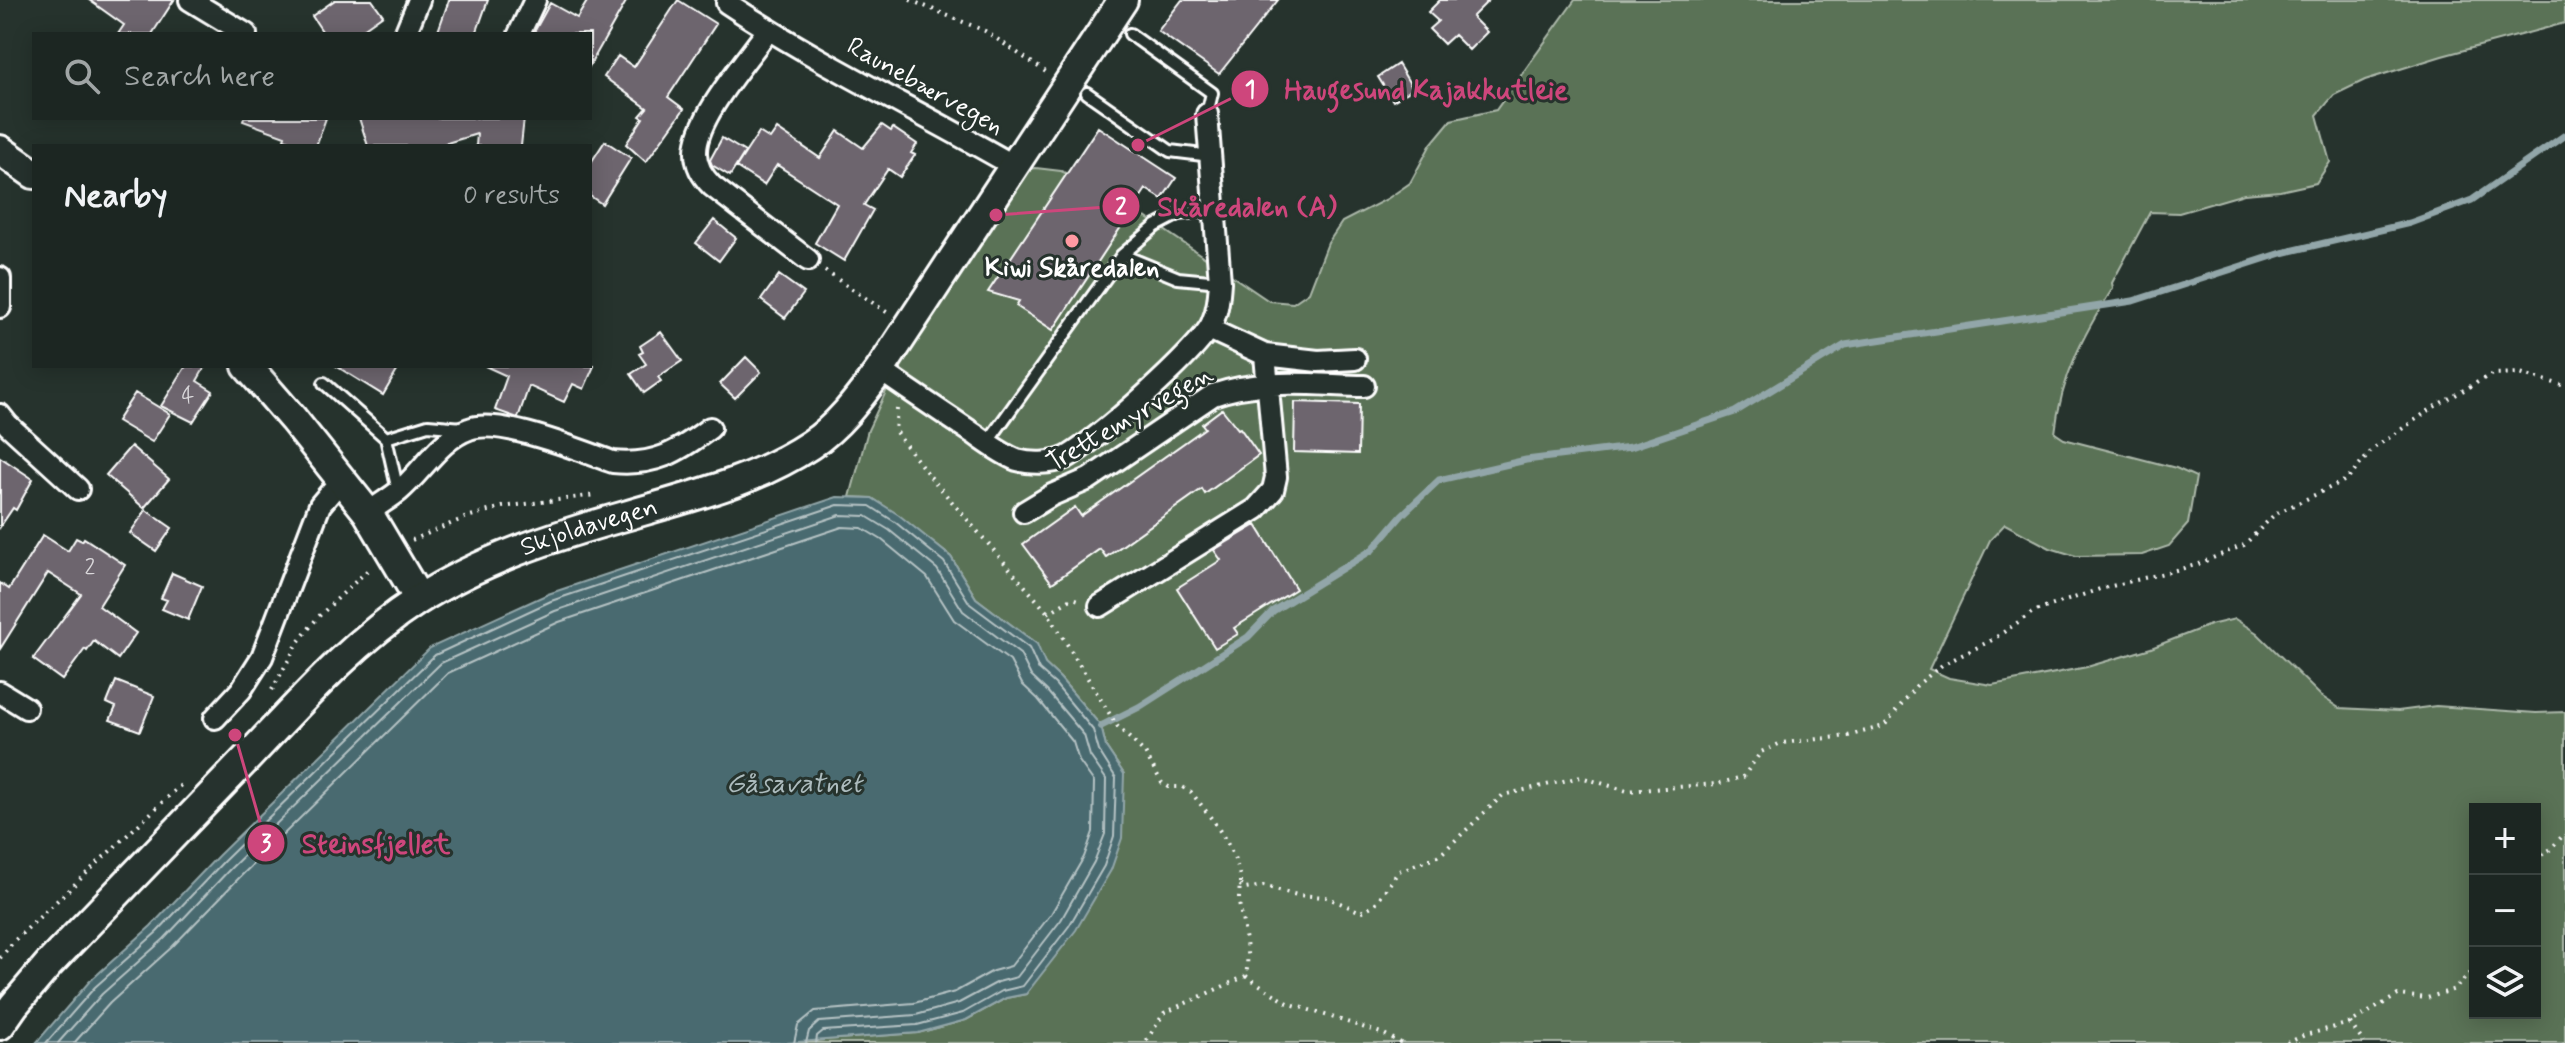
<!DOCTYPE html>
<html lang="en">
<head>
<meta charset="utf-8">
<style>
  :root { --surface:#1c2622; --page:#252e2a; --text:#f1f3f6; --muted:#a0a5a5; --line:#3a4340 }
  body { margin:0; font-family:Mynerve,sans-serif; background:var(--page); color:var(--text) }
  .controls { position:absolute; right:24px; bottom:24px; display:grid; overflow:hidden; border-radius:0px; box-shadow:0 4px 20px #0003 }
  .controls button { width:72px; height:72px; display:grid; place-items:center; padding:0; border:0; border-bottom:2px solid var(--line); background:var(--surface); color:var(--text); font:40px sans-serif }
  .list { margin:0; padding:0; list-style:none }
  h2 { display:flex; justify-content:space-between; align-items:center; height:104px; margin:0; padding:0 32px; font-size:34px }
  h2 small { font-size:26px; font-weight:400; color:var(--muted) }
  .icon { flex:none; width:44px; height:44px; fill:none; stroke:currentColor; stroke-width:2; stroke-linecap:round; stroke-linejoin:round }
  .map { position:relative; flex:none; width:2565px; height:1043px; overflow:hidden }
  .search { position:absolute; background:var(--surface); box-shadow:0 4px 20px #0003; left:32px; top:32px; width:560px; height:88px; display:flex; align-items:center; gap:20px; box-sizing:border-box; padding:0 28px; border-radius:0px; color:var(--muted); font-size:30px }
  .panel { position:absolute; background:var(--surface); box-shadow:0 4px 20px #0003; left:32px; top:144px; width:560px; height:224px; border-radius:0px }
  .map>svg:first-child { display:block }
</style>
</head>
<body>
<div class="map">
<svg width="2565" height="1043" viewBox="0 0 2565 1043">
  <rect width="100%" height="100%" fill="#26332d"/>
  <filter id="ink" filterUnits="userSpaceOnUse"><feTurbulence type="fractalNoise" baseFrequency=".0125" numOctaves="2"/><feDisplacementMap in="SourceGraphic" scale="16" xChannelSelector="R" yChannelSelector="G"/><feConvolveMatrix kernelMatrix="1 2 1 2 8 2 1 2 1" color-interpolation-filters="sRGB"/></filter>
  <g filter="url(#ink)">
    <!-- green -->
    <path fill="#5a7256" stroke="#acb8aa" stroke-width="2" fill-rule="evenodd" d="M1575 0H2565V23L2442 56 2365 80 2334 95 2317 115 2330 162 2316 183 2280 191 2244 194 2179 213 2150 212 2112 283 2113 288C2083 335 2061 377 2055 433L2064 439 2176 468 2196 477 2188 524 2169 546 2142 555 2076 556 2050 548 2005 524 1990 540 1929 669 1949 678 1992 685 2087 667 2151 648 2210 625 2235 619 2257 633 2321 696 2339 708 2398 711 2436 706 2536 713 2565 712V1043H785L918 1033 966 1020 1006 998 1026 994 1124 774 1106 747 1101 726 1060 678 1045 664 1038 651 1014 627 976 598 951 557 899 516 872 498 850 497 868 430 937 282 1008 172 1036 168 1061 171 1108 192 1269 301 1293 303 1309 292 1328 243 1342 222 1387 199 1410 183 1431 144 1451 120 1496 110ZM2475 809H2535V1013H2475Z"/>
    <!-- water -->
    <path fill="#496a6f" stroke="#92a6a9" stroke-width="2" d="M837 497 872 498 899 515 951 557 976 598 1037 644 1045 664 1060 678 1101 726 1106 747 1124 774 1122 838 1111 870 1076 930 1026 994 1006 998 966 1020 918 1033 785 1043H36L89 982 151 926 218 856 430 648 548 594Z"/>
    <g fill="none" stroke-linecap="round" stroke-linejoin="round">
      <!-- shore -->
      <path stroke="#b6c3c5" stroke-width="2" d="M46 1043 95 987 157 932 224 861 435 655 551 601 838 505 870 506 895 522 944 562 970 604 1029 648 1039 670 1055 684 1093 730 1099 751 1116 778 1114 836 1104 866 1069 926 1023 986 1002 991 963 1013 917 1025 823 1031 817 1036 816 1043
        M58 1043 102 994 164 939 231 868 441 663 555 611 840 515 866 516 889 530 937 569 963 611 1020 654 1031 676 1047 691 1084 735 1090 756 1106 779 1105 834 1094 862 1061 920 1017 977 998 982 959 1003 916 1015 819 1022 809 1031 806 1043
        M74 1043 110 1003 172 947 240 877 448 673 559 622 842 527 862 528 882 540 927 577 954 620 1010 661 1022 684 1038 699 1073 742 1079 761 1094 782 1093 832 1084 857 1051 914 1011 966 993 971 955 992 914 1003 815 1011 798 1025 794 1043"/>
      <!-- stream -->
      <path stroke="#92a6a9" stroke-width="7" d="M1101 726 1139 707 1197 670 1248 637 1273 611 1372 550 1402 515 1439 480 1526 460 1631 447 1735 412 1845 345 2133 301 2282 253 2410 223 2472 200 2565 135"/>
    </g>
    <!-- building -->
    <path fill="#6d656e" stroke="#fff" stroke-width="2" d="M89 0H174L152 34H118L124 25Z
      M335 0H372L383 15 356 34H324L312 16Z
      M449 0H488L476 34H437Z
      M588 0H627L590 65V34H533L550 3 577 18Z
      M678 0 716 24 668 97 684 109 646 162 626 144 643 118 640 116 647 108 604 77 618 56 634 67Z
      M1182 0H1278L1219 74 1158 31Z
      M1440 0H1489L1472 17 1487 32 1469 50 1454 35 1444 44 1429 29 1438 21 1428 12Z
      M1398 64 1413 89 1393 101 1378 77Z
      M244 118H326L316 146H305L284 139 285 136 243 121Z
      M359 118H524L521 146H476L477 134 437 146H368Z
      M882 125 891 131 893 128 917 144 911 153 915 155 900 177 888 169 864 205 873 210 844 261 815 243 837 204 777 165 764 185 736 167 759 132 770 139 777 129 820 158 838 131 863 148Z
      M1098 127 1176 178 1162 199 1146 189 1053 330 1016 306 1019 301 988 292Z
      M722 138 745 152 730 176 712 165 710 160Z
      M605 141 631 158 602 204 590 196V164Z
      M714 220 736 238 719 261 696 243Z
      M779 275 804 293 785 318 761 300Z
      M661 332 682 361 658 377 661 381 644 393 631 374 646 364 639 354 643 352 640 346Z
      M746 357 761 372 735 398 720 384Z
      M186 366 205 367 197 381 213 391 193 422 161 406Z
      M336 366H400L383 395Z
      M485 366H594L584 389 573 384 564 402 529 386 518 418 495 410 507 376Z
      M135 393 170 414 152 442 117 421Z
      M1295 402 1359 404 1358 454 1294 452Z
      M1222 409 1238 429 1240 428 1259 455 1205 494 1202 489 1106 557 1100 549 1052 583 1023 544 1075 507 1081 516 1205 428 1202 424Z
      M131 446 169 479 144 508 106 475Z
      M0 457 33 479 16 510 13 508 0 527Z
      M146 510 172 528 156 551 130 533Z
      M1256 525 1296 589 1234 628 1238 634 1215 648 1177 588 1221 560 1214 550Z
      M43 535 68 551 76 538 82 541 84 538 125 565 99 606 136 633 118 659 94 641 87 651 85 649 62 680 33 659 81 594 48 573 0 649V583L9 589Z
      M172 573 202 586 188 620 162 609 167 600 161 598Z
      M116 681 154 696 140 731 110 720 116 707 107 703Z"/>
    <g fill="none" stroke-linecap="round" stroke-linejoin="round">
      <defs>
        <path id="lane" d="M1130 34 1212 93 1207 114
          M1087 93 1170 151 1211 156
          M1122 255 1178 278 1220 282
          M324 383 386 438
          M987 443 1122 255 1156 226 1179 214 1215 210
          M398 491 386 438 428 425 463 428"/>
        <path id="street" d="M190 0 246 34
          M727 3C819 64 919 111 1014 166
          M768 30C747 60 695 118 696 153 696 167 703 177 712 186L808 260
          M405 34 419 0
          M519 34 535 0
          M0 278V307
          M1209 329 1265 355 1318 361 1355 359
          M880 370C910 391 940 411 970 431 985 441 1001 454 1017 460 1031 464 1051 464 1065 458 1092 445 1201 349 1212 323 1218 310 1219 296 1220 282L1207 114
          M0 415 8 425 78 489
          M1024 512 1052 495 1089 479 1213 395C1261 378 1314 385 1364 386
          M368 513C378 505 389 499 399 491 422 472 440 439 469 429 499 417 581 451 613 462 655 466 678 452 710 428
          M1100 606 1256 509 1273 490 1276 477 1265 355
          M0 692 26 708
          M215 718 241 690 262 657 320 505 342 479"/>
        <g id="secondary">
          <path d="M0 150 34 174"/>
          <path d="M247 366 293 419 368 513 419 599"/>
          <path id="s1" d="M0 1025 14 1005 48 965C115 895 182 825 249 756 302 700 353 642 418 600 480 560 554 536 625 516 689 497 754 482 810 445 839 426 860 397 880 370L1123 0"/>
        </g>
      </defs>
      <!-- lane casing -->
      <use href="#lane" stroke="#fff" stroke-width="16"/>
      <!-- street casing -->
      <use href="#street" stroke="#fff" stroke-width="26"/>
      <!-- secondary casing -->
      <use href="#secondary" stroke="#fff" stroke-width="34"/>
      <!-- path -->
      <path stroke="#fff" stroke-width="4" stroke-dasharray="2 6" stroke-linecap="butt" d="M910 0 985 31 1046 72
        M825 271 888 313
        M897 409 895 431 928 474 1048 613 1117 726 1145 753 1162 783 1169 787H1182L1191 792C1210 816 1231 842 1239 872 1242 885 1237 895 1240 908 1244 930 1250 954 1246 976L1164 1013 1145 1043
        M412 540 467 517 502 507 596 495
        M1048 613 1073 598 1079 600
        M272 690 299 641 318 617 371 567
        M2535 859 2551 849 2565 833
        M1240 885 1245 889 1263 886 1297 895 1326 897 1361 912 1375 904 1399 871 1440 855 1503 795 1581 777 1627 791 1716 784 1743 777 1761 752 1781 743 1848 736 1884 726 1916 686 1942 665 1992 640 2033 612 2100 589 2196 565 2244 545 2275 514 2348 479 2374 448 2434 407 2492 374 2520 373 2565 386
        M0 958 14 941 183 783
        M1246 976 1288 1003 1384 1034 1401 1043
        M2350 1023 2364 1043
        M2287 1043 2305 1035 2350 1023 2398 995 2427 998 2455 989 2475 968"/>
      <!-- lane -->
      <use href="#lane" stroke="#26332d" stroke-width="10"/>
      <!-- street -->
      <use href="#street" stroke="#26332d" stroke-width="20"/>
      <!-- secondary -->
      <use href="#secondary" stroke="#26332d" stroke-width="28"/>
    </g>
  </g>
  <!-- markers -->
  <circle fill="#ff9aa2" stroke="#26332d" stroke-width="3" cx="1072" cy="241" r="8"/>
  <g text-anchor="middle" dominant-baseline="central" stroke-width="6" stroke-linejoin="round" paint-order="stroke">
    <!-- number labels -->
    <g font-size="22" fill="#dad8db">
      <text x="188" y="396">4</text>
      <text x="90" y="568">2</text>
    </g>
    <!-- street labels -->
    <g font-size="26" fill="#fff" stroke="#26332d">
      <text transform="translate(925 87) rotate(29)">Raunebærvegen</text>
      <text transform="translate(1130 419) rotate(-30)">Trettemyrvegen</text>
      <text stroke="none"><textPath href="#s1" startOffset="784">Skjoldavegen</textPath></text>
    </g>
    <!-- poi labels -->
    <g font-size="26" font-weight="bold" fill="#fff" stroke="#26332d">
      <text x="1072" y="269">Kiwi Skåredalen</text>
    </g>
    <!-- water labels -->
    <g font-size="28" font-style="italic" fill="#adbcbe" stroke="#26332d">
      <text x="794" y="784">Gåsavatnet</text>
    </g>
  </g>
  <!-- callouts -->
  <path fill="none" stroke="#ce467c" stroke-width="3" d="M1138 145L1250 89M996 215L1121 206M235 735L266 843"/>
  <g fill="#ce467c" stroke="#26332d" stroke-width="3">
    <circle cx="1138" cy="145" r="8"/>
    <circle cx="996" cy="215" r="8"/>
    <circle cx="235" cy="735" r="8"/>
    <circle cx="1250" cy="89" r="20"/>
    <circle cx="1121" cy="206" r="20"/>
    <circle cx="266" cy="843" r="20"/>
  </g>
  <g font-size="24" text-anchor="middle" font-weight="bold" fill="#fff">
    <text x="1250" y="97">1</text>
    <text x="1121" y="214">2</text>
    <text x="266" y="851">3</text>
  </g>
  <g font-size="28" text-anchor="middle" font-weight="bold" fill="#ce467c" stroke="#26332d" stroke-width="6" stroke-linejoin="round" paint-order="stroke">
    <text x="1426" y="99">Haugesund Kajakkutleie</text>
    <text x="1247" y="216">Skåredalen (A)</text>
    <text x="376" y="853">Steinsfjellet</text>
  </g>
</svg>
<div class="controls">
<button>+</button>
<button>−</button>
<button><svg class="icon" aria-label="layers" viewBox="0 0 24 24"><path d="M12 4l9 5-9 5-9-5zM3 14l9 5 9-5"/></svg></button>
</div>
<div class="search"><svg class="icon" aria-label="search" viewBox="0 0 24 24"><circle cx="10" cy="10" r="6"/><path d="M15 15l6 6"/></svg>Search here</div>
<section class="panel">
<h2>Nearby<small>0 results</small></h2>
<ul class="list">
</ul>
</section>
</div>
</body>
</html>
